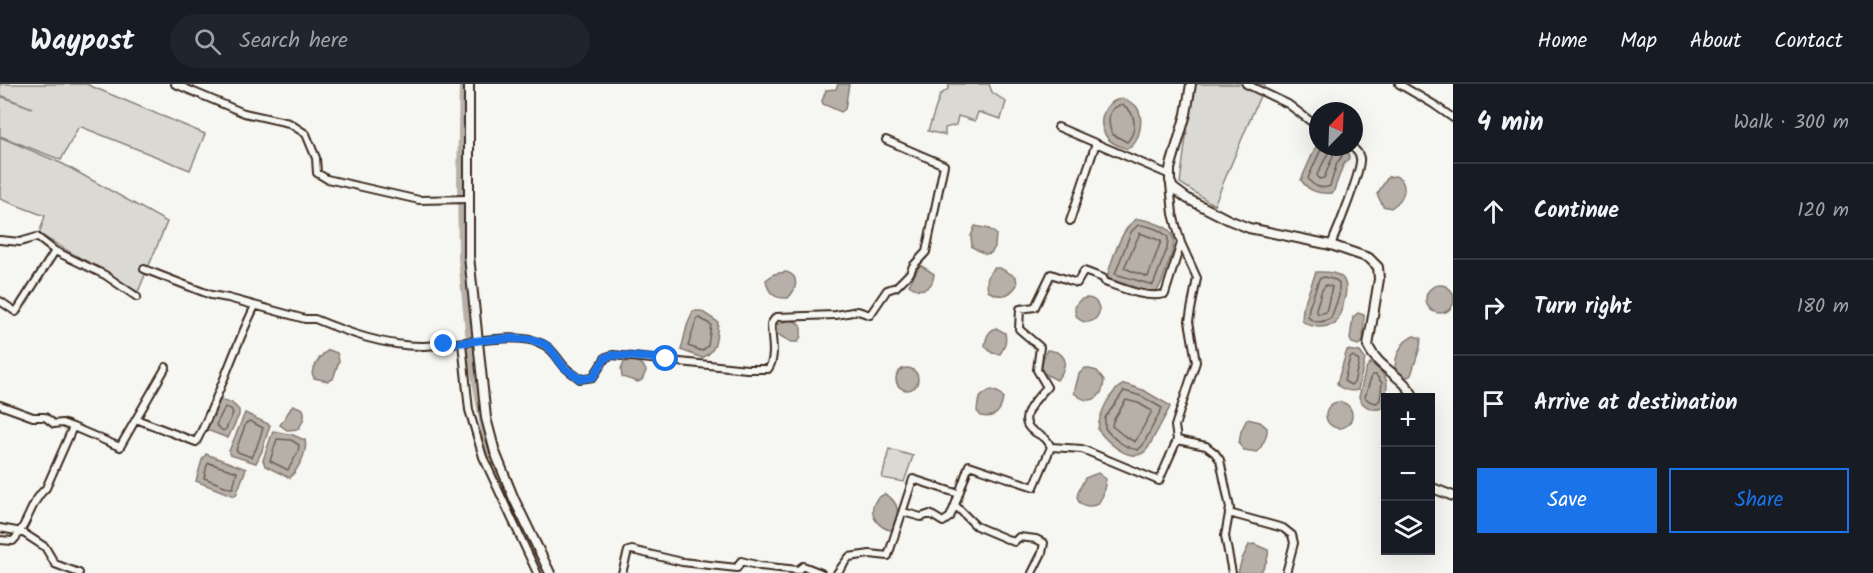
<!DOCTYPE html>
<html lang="en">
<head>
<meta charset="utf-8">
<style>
  :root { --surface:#171b24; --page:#20242c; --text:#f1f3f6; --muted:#9ea1a6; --line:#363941; --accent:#1a73e8 }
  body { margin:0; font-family:Kalam,sans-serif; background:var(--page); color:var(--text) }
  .controls { position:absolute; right:18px; bottom:18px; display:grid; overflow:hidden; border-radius:0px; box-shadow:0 6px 24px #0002 }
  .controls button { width:54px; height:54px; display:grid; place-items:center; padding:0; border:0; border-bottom:2px solid var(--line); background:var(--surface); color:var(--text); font:30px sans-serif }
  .compass { position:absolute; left:1309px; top:18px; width:54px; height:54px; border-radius:50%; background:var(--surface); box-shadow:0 6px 24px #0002; rotate:23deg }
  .stop { position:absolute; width:18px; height:18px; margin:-14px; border:4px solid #1a73e8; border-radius:50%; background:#fff }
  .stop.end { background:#1a73e8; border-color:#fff; box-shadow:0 2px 6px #0008 }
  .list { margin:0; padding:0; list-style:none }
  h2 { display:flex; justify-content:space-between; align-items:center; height:78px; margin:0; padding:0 24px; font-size:26px }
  h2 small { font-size:20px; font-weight:400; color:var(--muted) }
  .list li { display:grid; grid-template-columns:39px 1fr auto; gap:18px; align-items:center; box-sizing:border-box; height:96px; padding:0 24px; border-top:2px solid var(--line) }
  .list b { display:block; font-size:22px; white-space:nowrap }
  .list em { font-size:20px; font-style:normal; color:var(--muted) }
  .actions { display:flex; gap:12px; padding:18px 24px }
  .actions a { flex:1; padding:14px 0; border:2px solid var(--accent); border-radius:0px; text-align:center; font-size:21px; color:var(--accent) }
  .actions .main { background:var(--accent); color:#fff }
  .icon { flex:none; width:33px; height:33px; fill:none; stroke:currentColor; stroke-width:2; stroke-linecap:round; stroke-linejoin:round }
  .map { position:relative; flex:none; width:1453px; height:489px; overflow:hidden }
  header { display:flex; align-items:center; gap:36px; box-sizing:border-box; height:84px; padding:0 30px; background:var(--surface); border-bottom:2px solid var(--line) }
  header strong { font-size:28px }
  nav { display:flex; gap:33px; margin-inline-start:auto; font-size:21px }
  .search { width:420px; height:54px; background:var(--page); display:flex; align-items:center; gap:15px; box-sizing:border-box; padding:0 21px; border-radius:33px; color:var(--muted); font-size:22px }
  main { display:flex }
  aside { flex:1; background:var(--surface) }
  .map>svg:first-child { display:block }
</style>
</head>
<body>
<header>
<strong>Waypost</strong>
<div class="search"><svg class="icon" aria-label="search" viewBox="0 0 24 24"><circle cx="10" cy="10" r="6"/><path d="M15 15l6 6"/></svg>Search here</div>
<nav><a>Home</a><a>Map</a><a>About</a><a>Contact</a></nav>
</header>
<main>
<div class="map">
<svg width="1453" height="489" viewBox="0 0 1453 489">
  <rect width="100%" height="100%" fill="#f6f6f2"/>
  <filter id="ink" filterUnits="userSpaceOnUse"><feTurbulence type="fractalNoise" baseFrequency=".0167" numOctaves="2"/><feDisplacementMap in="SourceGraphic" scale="12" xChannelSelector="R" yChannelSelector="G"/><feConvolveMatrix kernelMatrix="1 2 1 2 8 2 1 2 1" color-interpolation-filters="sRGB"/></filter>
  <g filter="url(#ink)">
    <!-- green -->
    <path fill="#dad9d3" stroke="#8a8278" stroke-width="1.5" d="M0 0H86L205 50 190 86 79 42 61 76 0 52V12L32 24 0 11Z
      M949 0H989L992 8 1006 18 1001 35 978 28 975 37 958 32 956 41 945 44V51L928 47 940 11 948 5Z
      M1193 0H1265L1214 121 1180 99Z
      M0 53 63 80 167 138 138 208 39 150 45 132 0 115Z
      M889 365 913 372 904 398 882 394Z"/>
    <!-- water -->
    <path fill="#b6b0a9" stroke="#857a71" stroke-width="1.5" d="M838 0H849L845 25 841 28 823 20 822 17 826 6 836 5Z
      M1123 15C1127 17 1133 19 1136 22 1145 33 1140 60 1127 65 1120 62 1111 60 1106 52 1096 36 1105 16 1123 15Z
      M1318 58V63H1343L1348 68 1349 74 1343 81 1333 109C1319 110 1309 108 1301 96Z
      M1395 92 1401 95C1409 108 1401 117 1391 124L1383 122 1377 110 1388 93Z
      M1137 135C1146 135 1152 138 1160 141 1183 150 1172 168 1166 186 1163 194 1162 202 1156 207L1149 208 1107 194C1111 178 1122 142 1137 135Z
      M975 142 989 145 996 150 995 163 991 169 985 170 972 163 971 152Z
      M920 181 934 190C933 205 921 210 909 201Z
      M995 184H1000L1016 193 1017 201C1009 213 1000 214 988 207 986 198 987 189 995 184Z
      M786 188C800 192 797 205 788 214 774 215 768 209 766 196L774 190Z
      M1316 188C1339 187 1351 192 1344 217 1342 225 1340 233 1335 240 1322 244 1314 245 1302 237L1303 223Z
      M1426 215a14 14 0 1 1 28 0a14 14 0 1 1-28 0Z
      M1075 226a12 12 0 1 1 24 0a12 12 0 1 1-24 0Z
      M693 227H701L718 238C716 253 718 267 702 274L681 266 687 242Z
      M1358 229 1364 231 1363 258 1358 261 1352 259 1350 255 1353 233Z
      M791 235 801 241V252L798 258H791L777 250 776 241Z
      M996 244 1005 249C1007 257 1005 263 1000 270L992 269 985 262C986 254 988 247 996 244Z
      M1414 252 1421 254 1420 263 1411 291 1408 293 1398 290 1395 286C1395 272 1401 257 1414 252Z
      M329 266 337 269 339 277 333 295 328 297 314 294 312 289C315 281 321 270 329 266Z
      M1047 266C1055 267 1062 268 1065 277L1063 287 1057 296 1041 288 1043 275Z
      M1347 266 1360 268 1365 275 1358 306C1351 308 1340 306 1337 299Z
      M635 277 643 281 646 287 642 296 638 298 622 293 621 285 624 278Z
      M1370 279C1393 293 1388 303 1382 324 1373 328 1362 322 1359 313L1366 284Z
      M896 295a11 11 0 1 1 22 0a11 11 0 1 1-22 0Z
      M1085 284 1097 287 1104 296C1103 316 1089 322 1074 309L1079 290Z
      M1124 300 1143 306 1169 321 1170 323 1148 364C1134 383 1109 360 1098 346 1099 330 1109 308 1124 300Z
      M992 306 999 309 1003 313C1002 327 995 335 981 332L977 327C978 315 980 310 992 306Z
      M220 316 232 319 239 326V331L228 354 207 346Z
      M1326 331a13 13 0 1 1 26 0a13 13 0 1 1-26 0Z
      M293 321 303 325C306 333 303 338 298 345L287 346 280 341Z
      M245 329 270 341 262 367 256 379 230 371 229 367Z
      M1247 335 1260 338 1267 344C1268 351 1262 363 1257 368L1244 366 1239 360 1241 347Z
      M273 347 293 351 305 356C308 368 298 385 290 394L265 382 263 376Z
      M206 370 246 385 236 411 234 412 196 397 202 376Z
      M1098 389 1106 395 1103 411 1098 420C1092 422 1089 423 1083 421 1071 415 1081 403 1085 394Z
      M885 410C900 419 899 428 895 444L890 446C871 441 865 418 885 410Z
      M1254 460 1268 466C1270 473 1264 483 1260 489H1238L1242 475 1249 461Z"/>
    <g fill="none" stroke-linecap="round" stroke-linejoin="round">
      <!-- shore -->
      <path stroke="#6c6056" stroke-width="1.5" d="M1123 21C1137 29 1137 47 1127 58L1112 50C1107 38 1107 22 1123 21Z
        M1322 63 1308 94C1312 102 1322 106 1330 102L1337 79 1342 72 1340 63
        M1329 67 1332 68 1333 72 1324 94 1319 95 1317 91Z
        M1138 141C1147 141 1163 146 1168 154L1167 165 1153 201 1115 190 1131 148Z
        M1140 149 1161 157 1148 193 1124 184Z
        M1324 193 1336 196 1339 199V212L1331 234C1324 238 1315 240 1308 233L1309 224 1319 195Z
        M1326 201 1332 203 1326 228 1318 230 1316 225 1322 206Z
        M697 234H700L711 241 708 262 702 267 688 262Z
        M1353 272 1359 277 1354 299 1351 301 1344 297 1350 274Z
        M1372 291H1376L1382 299 1380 316 1376 319 1369 317 1365 313Z
        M1124 307 1141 312 1162 324 1143 361 1138 366C1125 364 1112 354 1105 344V334Z
        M1126 316 1138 319 1152 327 1135 358 1123 351 1112 342 1113 337Z
        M225 323 231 325 233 329 226 345 223 347 216 341Z
        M250 337 263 344 256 365 251 373 238 368 236 366 246 339Z
        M277 355 291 356 299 361 298 368 288 386 270 377Z
        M209 379 237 388 233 404H230L204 394 207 381Z"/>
      <!-- canal -->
      <path stroke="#b6b0a9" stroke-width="6" d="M462 0 460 94 461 174 470 269 487 364 511 427
        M526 458 543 489"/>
      <defs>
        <path id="minor" d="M175 0 244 29 289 39 306 50 316 74 317 89 327 95 419 116 468 115
          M1246 0 1288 20 1318 43
          M1399 0 1433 20 1453 34
          M1058 43 1170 91
          M1070 137 1096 59
          M0 156 20 158 37 153 55 167 105 191 137 213
          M1331 161C1337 147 1362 86 1360 74 1359 69 1356 66 1352 63
          M144 185 211 211 228 214 305 235H315C349 249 385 262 421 262 454 262 511 247 540 259 551 263 556 272 563 281 567 286 575 291 580 295L593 293 606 273 613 271 747 285H768C777 274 771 253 771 240L776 233 836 231 858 227 870 231 887 206 896 203 910 189 913 182 926 168 944 81 886 56
          M0 217 16 228 55 167
          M462 259 469 326 483 373 537 489
          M0 321 33 333H45L54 340 62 339 73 343
          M136 335 166 283
          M1177 356 1206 362 1215 369 1220 376 1230 424 1225 452 1232 489
          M1051 363 1082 365 1159 397 1177 356 1175 342 1196 278 1189 237 1197 194 1181 159 1173 130 1170 100
          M955 421 969 381 1034 403 1051 363C1045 351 1043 354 1033 347 1015 335 1037 314 1047 303L1037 286 1040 263 1019 245 1020 225 1035 223 1051 190 1077 199 1084 187 1103 194 1105 198C1122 204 1146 215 1165 210L1181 159
          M903 428 921 433 930 430 943 438 950 433 955 421 976 442 1014 458 1019 453 1036 455 1044 459 1042 469 1032 489
          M1229 429 1283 444 1292 451 1294 459 1286 489
          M0 444 22 448 45 463 55 480 79 489
          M0 456 13 457C28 442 30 418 46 404L73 343 120 363 136 335 196 358C219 314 233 266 255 222
          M622 489 628 467 632 466 682 478 737 484 741 477 760 482 798 486 803 482 821 489
          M837 489 849 473 870 470 888 472 913 395 959 410"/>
        <path id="tertiary" d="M469 0V172L486 334 495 368 514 415 550 489
          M1191 0 1186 30 1170 85V97L1173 104 1188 115 1229 136 1249 144 1331 161 1369 174 1378 183 1379 195 1368 262C1379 286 1405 292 1414 314
          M1430 403 1453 412"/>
      </defs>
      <!-- minor casing -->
      <use href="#minor" stroke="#3b2a1e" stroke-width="10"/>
      <!-- tertiary casing -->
      <use href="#tertiary" stroke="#3b2a1e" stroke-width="12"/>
      <!-- minor -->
      <use href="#minor" stroke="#f6f6f2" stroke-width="6"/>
      <!-- tertiary -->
      <use href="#tertiary" stroke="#f6f6f2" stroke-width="8"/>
    </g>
  </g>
  <g fill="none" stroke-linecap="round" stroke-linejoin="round" filter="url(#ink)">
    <!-- route -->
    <path stroke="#1a73e8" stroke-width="8" d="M444 260C470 259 526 247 547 262 555 268 558 277 565 284 570 288 576 291 580 295L593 293 606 273 613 271 666 275"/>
  </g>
</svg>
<div class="controls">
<button>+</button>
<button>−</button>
<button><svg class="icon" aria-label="layers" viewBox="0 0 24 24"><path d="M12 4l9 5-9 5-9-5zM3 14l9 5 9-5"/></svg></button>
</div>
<svg class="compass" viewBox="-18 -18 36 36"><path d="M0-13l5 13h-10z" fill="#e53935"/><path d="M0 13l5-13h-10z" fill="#9ea1a6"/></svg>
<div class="stop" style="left:666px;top:275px"></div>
<div class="stop end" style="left:444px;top:260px"></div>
</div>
<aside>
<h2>4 min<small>Walk · 300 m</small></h2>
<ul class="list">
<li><svg class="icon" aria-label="ahead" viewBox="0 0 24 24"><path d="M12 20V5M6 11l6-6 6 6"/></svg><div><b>Continue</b></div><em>120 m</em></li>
<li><svg class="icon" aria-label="right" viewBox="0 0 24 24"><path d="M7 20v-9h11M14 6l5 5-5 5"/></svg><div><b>Turn right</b></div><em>180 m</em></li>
<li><svg class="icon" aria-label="arrive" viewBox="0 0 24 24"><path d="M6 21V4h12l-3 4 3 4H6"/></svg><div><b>Arrive at destination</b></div></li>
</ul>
<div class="actions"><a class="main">Save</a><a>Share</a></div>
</aside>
</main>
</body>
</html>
